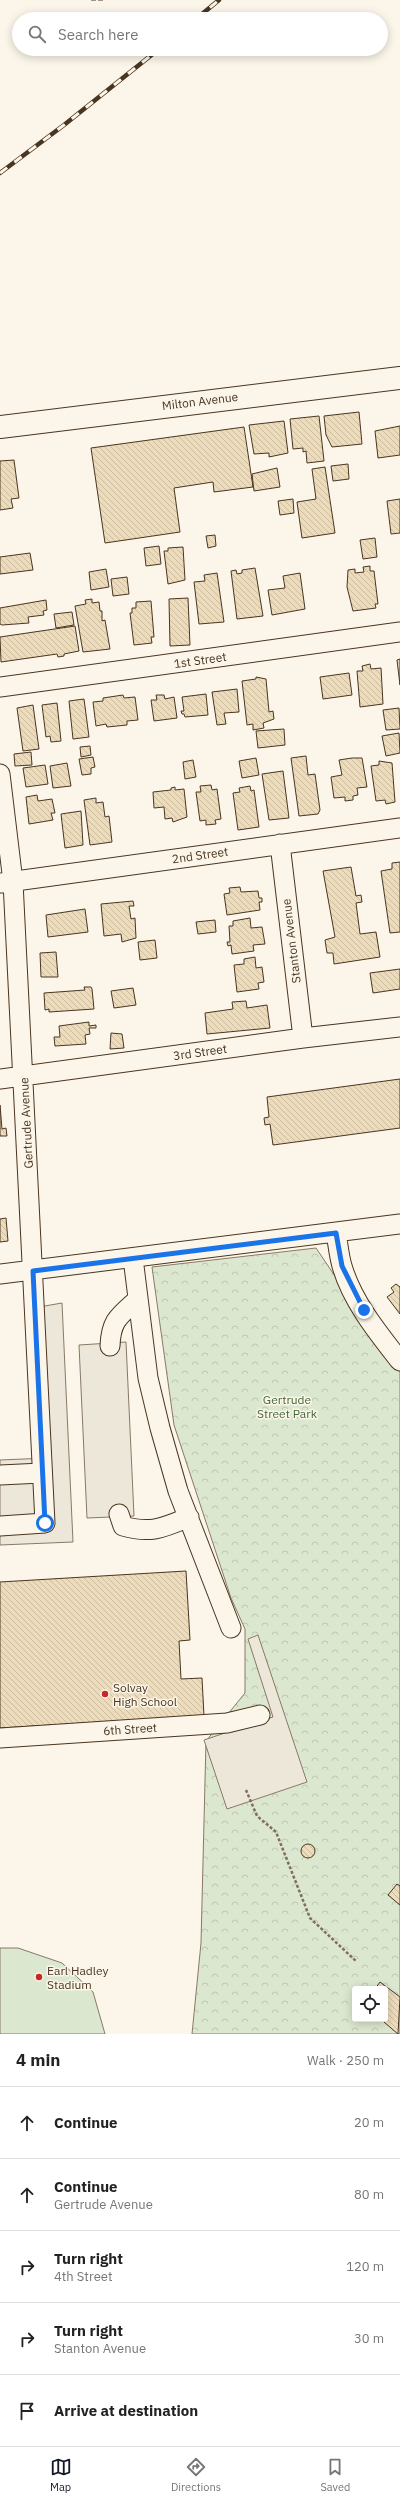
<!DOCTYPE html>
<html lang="en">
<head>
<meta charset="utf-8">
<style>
  :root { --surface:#fff; --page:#f2f2f2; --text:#222; --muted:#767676; --line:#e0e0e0; --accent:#111827 }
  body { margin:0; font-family:"IBM Plex Sans",sans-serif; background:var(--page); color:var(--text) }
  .controls { position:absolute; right:12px; bottom:12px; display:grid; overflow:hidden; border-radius:4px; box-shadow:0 2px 10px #0003 }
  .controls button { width:36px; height:36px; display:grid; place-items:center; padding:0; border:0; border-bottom:1px solid var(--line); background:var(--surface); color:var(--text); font:20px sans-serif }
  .stop { position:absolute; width:12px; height:12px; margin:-9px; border:3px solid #1a73e8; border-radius:50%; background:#fff }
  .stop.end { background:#1a73e8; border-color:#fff; box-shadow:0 1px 4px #0008 }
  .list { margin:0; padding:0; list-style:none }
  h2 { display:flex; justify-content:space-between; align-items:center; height:52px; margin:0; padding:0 16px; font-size:17px }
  h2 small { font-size:13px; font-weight:400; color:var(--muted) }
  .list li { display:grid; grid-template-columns:26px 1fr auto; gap:12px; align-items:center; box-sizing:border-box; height:72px; padding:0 16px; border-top:1px solid var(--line) }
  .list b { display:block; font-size:15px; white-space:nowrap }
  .list p { margin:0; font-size:13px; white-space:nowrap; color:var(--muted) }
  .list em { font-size:13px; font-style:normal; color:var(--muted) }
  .icon { flex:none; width:22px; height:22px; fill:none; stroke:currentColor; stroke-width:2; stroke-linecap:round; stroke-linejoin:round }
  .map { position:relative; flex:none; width:400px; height:2034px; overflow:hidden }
  .search { position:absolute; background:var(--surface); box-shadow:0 2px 10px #0003; left:12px; right:12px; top:12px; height:44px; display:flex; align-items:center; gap:10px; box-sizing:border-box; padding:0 14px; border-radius:22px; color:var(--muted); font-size:15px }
  .sheet { height:412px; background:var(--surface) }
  nav { display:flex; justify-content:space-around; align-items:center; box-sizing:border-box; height:56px; border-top:1px solid var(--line); background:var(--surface); font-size:11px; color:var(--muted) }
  nav a { display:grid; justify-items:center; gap:2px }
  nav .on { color:var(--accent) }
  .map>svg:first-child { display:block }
</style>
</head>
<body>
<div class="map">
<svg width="400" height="2034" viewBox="0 0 400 2034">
  <defs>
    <pattern id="park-crowns" width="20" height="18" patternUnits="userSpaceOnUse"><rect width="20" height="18" fill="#dce7d0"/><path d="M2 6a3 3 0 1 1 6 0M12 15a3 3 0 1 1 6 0" fill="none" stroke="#bec7b2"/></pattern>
    <pattern id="building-back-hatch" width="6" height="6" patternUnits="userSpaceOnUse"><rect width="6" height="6" fill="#ecdcbc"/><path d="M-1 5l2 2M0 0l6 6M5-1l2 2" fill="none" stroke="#ccbda1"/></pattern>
  </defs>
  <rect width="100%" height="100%" fill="#fbf6e9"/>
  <!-- grass -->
  <path fill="#dce7d0" stroke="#887966" d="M0 1948H18L62 1963 93 1992 105 2034H0Z"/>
  <!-- park -->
  <path fill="url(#park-crowns)" stroke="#887966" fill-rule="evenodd" d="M316 1248 400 1372V2034H192L201 1943 206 1741 245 1693V1629L231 1598 174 1425 152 1267ZM355 1989H385V2019H355Z"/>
  <!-- parking -->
  <path fill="#ede7d9" stroke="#887966" d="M62 1303 73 1542 0 1545V1460L48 1458 39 1307Z
    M126 1342 134 1516 87 1518 79 1345Z
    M258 1635 307 1782 227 1809 204 1740 273 1717 248 1639Z"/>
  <!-- building -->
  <path fill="url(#building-back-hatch)" stroke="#4a3520" d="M359 412 362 444 332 447 326 435 324 416Z
    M319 416 324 461 307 463 306 451 303 452V448L293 449 290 419Z
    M284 421 288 453 269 457V453L254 454 249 425Z
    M400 426V455L378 458 375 431Z
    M244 427 253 487 214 492 213 482 174 488 180 532 105 543 91 448Z
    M14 460 19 498 11 499 13 508 0 510V461Z
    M348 464 349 479 333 481 331 466Z
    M325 467 335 533 302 538 297 502 316 499 312 469Z
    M277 468 280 487 254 491 252 474Z
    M293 499 294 513 280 515 278 501Z
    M400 499V533L391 534 387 501Z
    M215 535 216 546 208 548 206 536Z
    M375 538 377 557 363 559 360 540Z
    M159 546 161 564 146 566 144 548Z
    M183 547 185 580 168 584 164 551H168V548Z
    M30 553 33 570 0 574V557Z
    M370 566V571H374L378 604H375L376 608 353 611 347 587 348 570 355 569V573L364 572 363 567Z
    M255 568 263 616 237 619 231 571 236 570 237 574 242 573V570Z
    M106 569 109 587 91 590 89 572Z
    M217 573 224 622 199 624 194 582 205 581 204 575Z
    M300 573 305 609 272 615 268 590 285 588 283 576Z
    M127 577 129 594 113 596 111 579Z
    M188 598 190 645 170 646 169 599Z
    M92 599V603L99 602 100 611H102V621L105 620 110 649 83 652 75 606 86 604 85 600Z
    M46 600 47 610 43 611 44 615 28 617 29 623 2 625 0 624V608Z
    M151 601 154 637H151L152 643 134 645 130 613H132V608H136V602Z
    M72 612 74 625 56 628 54 614Z
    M75 626 79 651 64 654V656L58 657 57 654 1 662 0 637Z
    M400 659V685L397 660Z
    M370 664 371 669 381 668 383 704 360 707 357 671H363L362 666Z
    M349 673 352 695 323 699 320 677Z
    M256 677 266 679 269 712 273 711 274 719 263 723 264 728 253 730V724L247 725 242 681 256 679Z
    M237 689 239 712 224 713 226 724 217 725 212 692Z
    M206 694 208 715 185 717 184 714H182L181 711H184L182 697Z
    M123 695 124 698 135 697 138 720 127 721V725L107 727 106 724 96 726 93 702 103 701V698Z
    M156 695H164L165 699 174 697 177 718 154 721 151 700H157Z
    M84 699 89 737 73 739 69 701Z
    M57 703 61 741 51 742 50 736 46 737 42 705Z
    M33 705 39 749 23 751 17 708Z
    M399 708 400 729 386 730 383 710Z
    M284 729 285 745 258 748 256 731Z
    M399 733 400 753 386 756 382 736Z
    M90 746 91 755 81 757 80 747Z
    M31 752 32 765 15 766 14 754Z
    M306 756 308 775 315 774 320 810 318 814 299 816 291 758Z
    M93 757 95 767 91 768V774L82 775 79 759Z
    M256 758 259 775 242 778 239 761Z
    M352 758H362L367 787 357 788 358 795 353 796V800L345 801V797L334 798 331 777 342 775 339 760Z
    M193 760 196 777 185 779 183 762Z
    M379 761 392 763 395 802 386 804 385 800 376 801 371 766 379 765Z
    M67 763 71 786 53 788 50 766Z
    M45 765 48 784 26 787 23 768Z
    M283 771 289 818 269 820 262 774Z
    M211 785 212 790 217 789 221 819 215 820 216 824 206 825V820L200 821 196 792H201L200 786Z
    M250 786 251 791 254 790 259 827 238 830 233 793 240 792 239 788Z
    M175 787V790L184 789 187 817 173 822 172 818 165 819 164 807 154 808 153 792 171 790V788Z
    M37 795 38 801 52 799 55 813H51L53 820 29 824 26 797Z
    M96 798V803L103 802 105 817 109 816 112 842 90 845 84 800Z
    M81 811 83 845 65 848 61 814Z
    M400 862V932L390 933 381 871 392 869V863Z
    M351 867 356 896 361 895 362 902 356 903 360 934 376 932 380 957 334 964 333 953H327L325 940 335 937 323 871Z
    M240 887 241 892 258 891 259 898H262V902H259L260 910 227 915 224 894 230 893 229 888Z
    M133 901 134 906H129L131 919 135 918 136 938 122 942 121 934 104 936 101 904Z
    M85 909 88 932 48 937 46 915Z
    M250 918 251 928 262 927 265 944 253 945 254 951 232 954 231 945 228 946 227 942H230L229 926H233V921Z
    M215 920 216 932 198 934 196 922Z
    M155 940 157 958 140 960 138 942Z
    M56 952 58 977H41L40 953Z
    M255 957 256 968 262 967 264 982 258 983 259 989 237 992 234 965 244 964V959Z
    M400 969V989L373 993 370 973Z
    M84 987H91L92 989 94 1009 49 1012V1009L45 1010 44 993 85 990Z
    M133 988 136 1005 114 1008 111 991Z
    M246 1001 247 1008 267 1005 270 1028 207 1034 205 1013 233 1009 232 1002Z
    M89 1022V1026L96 1025V1028H89L90 1034 85 1035 86 1044 55 1046 54 1037H60L59 1026Z
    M111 1033 122 1034 124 1048 110 1049Z
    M400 1079V1128L273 1145 270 1124 265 1125 264 1118 269 1117 267 1097Z
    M0 1105 2 1129 6 1128 7 1136H0Z
    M6 1218 8 1241 0 1242V1219Z
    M396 1284 400 1287V1314L387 1297 394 1292 391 1288Z
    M186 1571 190 1640 179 1641 181 1679 202 1678 204 1716 0 1728V1582Z
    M301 1851a7 7 0 1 1 14 0a7 7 0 1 1-14 0Z
    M397 1884 400 1886V1905L388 1895Z
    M380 1982 400 1997 398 2034 384 2022 386 2019 385 1989H375Z"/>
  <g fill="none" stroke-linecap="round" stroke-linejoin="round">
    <defs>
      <path id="minor" d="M0 687 400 632
        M0 774 13 882 45 1523 0 1526
        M280 844 303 1038
        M1 883 400 828
        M0 1079 303 1038 400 1027
        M336 1233C338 1244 339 1256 342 1266 352 1301 378 1333 400 1361
        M133 1258 148 1378 160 1428 178 1491 231 1628
        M0 1274 400 1224
        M110 1346C111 1320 119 1316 138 1299
        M0 1475 42 1473
        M119 1514 123 1526C151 1534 163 1528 189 1517
        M0 1738 227 1723 260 1715"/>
      <path id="major" d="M0 427 400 378"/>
    </defs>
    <!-- minor casing -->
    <use href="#minor" stroke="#4a3520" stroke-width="21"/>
    <!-- major casing -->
    <use href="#major" stroke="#4a3520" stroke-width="24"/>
    <!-- path -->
    <path stroke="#7f6f5c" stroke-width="2.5" stroke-dasharray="3 2" stroke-linecap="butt" d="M246 1790 257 1816 276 1832 310 1918 357 1962"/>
    <!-- minor -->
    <use href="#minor" stroke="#fbf6e9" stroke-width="19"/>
    <!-- major -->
    <use href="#major" stroke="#fbf6e9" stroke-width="22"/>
    <defs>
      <path id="rail" d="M196 19 219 0
        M0 173 64 125 159 49"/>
    </defs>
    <!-- rail casing -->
    <use href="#rail" stroke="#4a3520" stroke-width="4.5"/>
    <!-- rail -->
    <use href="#rail" stroke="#fbf6e9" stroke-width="3" stroke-dasharray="9" stroke-linecap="butt"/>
    <!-- fence -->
    <path stroke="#4a3520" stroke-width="1" stroke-dasharray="5 2" stroke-linecap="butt" d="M91 0H105"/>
  </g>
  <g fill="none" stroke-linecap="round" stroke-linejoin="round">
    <!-- route -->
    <path stroke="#1a73e8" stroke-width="5" d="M45 1523 33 1271 336 1233 342 1266 364 1310"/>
  </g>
  <!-- markers -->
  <g fill="#c62828" stroke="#fbf6e9" stroke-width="1.5">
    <circle cx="105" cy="1694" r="4"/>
    <circle cx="39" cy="1977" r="4"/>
  </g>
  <g text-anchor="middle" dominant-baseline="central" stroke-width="3" stroke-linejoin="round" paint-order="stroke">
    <!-- street labels -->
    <g font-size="12" fill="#4a3520" stroke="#fbf6e9">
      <text transform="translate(200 401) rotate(-7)">Milton Avenue</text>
      <text transform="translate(200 660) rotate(-8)">1st Street</text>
      <text transform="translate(200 855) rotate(-8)">2nd Street</text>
      <text transform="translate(291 941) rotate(-97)">Stanton Avenue</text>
      <text transform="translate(200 1052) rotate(-8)">3rd Street</text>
      <text transform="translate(26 1123) rotate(-93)">Gertrude Avenue</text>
      <text transform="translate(130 1729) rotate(-4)">6th Street</text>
    </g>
    <!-- park labels -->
    <g font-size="12" fill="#436837" stroke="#fbf6e9">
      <text x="287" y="1399">Gertrude<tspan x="287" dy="14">Street Park</tspan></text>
    </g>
    <!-- poi labels -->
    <g font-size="12" fill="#4a3520" stroke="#fbf6e9" text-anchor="start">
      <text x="113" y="1687">Solvay<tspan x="113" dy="14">High School</tspan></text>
      <text x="47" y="1970">Earl Hadley<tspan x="47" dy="14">Stadium</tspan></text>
    </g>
  </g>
</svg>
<div class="controls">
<button><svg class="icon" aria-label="locate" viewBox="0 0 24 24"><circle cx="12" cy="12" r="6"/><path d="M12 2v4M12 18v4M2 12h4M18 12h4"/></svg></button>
</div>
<div class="stop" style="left:45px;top:1523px"></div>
<div class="stop end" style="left:364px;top:1310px"></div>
<div class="search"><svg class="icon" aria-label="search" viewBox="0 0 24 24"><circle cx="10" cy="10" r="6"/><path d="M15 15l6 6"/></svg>Search here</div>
</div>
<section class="sheet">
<h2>4 min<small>Walk · 250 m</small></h2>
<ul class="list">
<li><svg class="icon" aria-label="ahead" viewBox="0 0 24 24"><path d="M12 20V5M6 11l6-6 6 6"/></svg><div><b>Continue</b></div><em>20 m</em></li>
<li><svg class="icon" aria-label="ahead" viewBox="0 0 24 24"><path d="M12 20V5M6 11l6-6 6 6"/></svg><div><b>Continue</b><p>Gertrude Avenue</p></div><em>80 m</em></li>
<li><svg class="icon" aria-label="right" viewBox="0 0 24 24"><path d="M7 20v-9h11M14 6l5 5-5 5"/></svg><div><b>Turn right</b><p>4th Street</p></div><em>120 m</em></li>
<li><svg class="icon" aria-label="right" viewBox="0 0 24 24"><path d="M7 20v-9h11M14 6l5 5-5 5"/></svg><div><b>Turn right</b><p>Stanton Avenue</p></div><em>30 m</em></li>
<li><svg class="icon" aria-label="arrive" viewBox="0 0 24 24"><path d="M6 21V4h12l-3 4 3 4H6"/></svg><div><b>Arrive at destination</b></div></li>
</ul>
</section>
<nav>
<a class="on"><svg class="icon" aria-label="map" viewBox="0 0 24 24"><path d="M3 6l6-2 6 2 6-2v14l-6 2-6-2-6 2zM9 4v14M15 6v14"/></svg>Map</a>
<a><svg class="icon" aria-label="directions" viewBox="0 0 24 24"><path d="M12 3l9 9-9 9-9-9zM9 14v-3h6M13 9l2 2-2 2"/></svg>Directions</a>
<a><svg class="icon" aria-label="saved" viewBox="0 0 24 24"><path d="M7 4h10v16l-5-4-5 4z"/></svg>Saved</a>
</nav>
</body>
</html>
